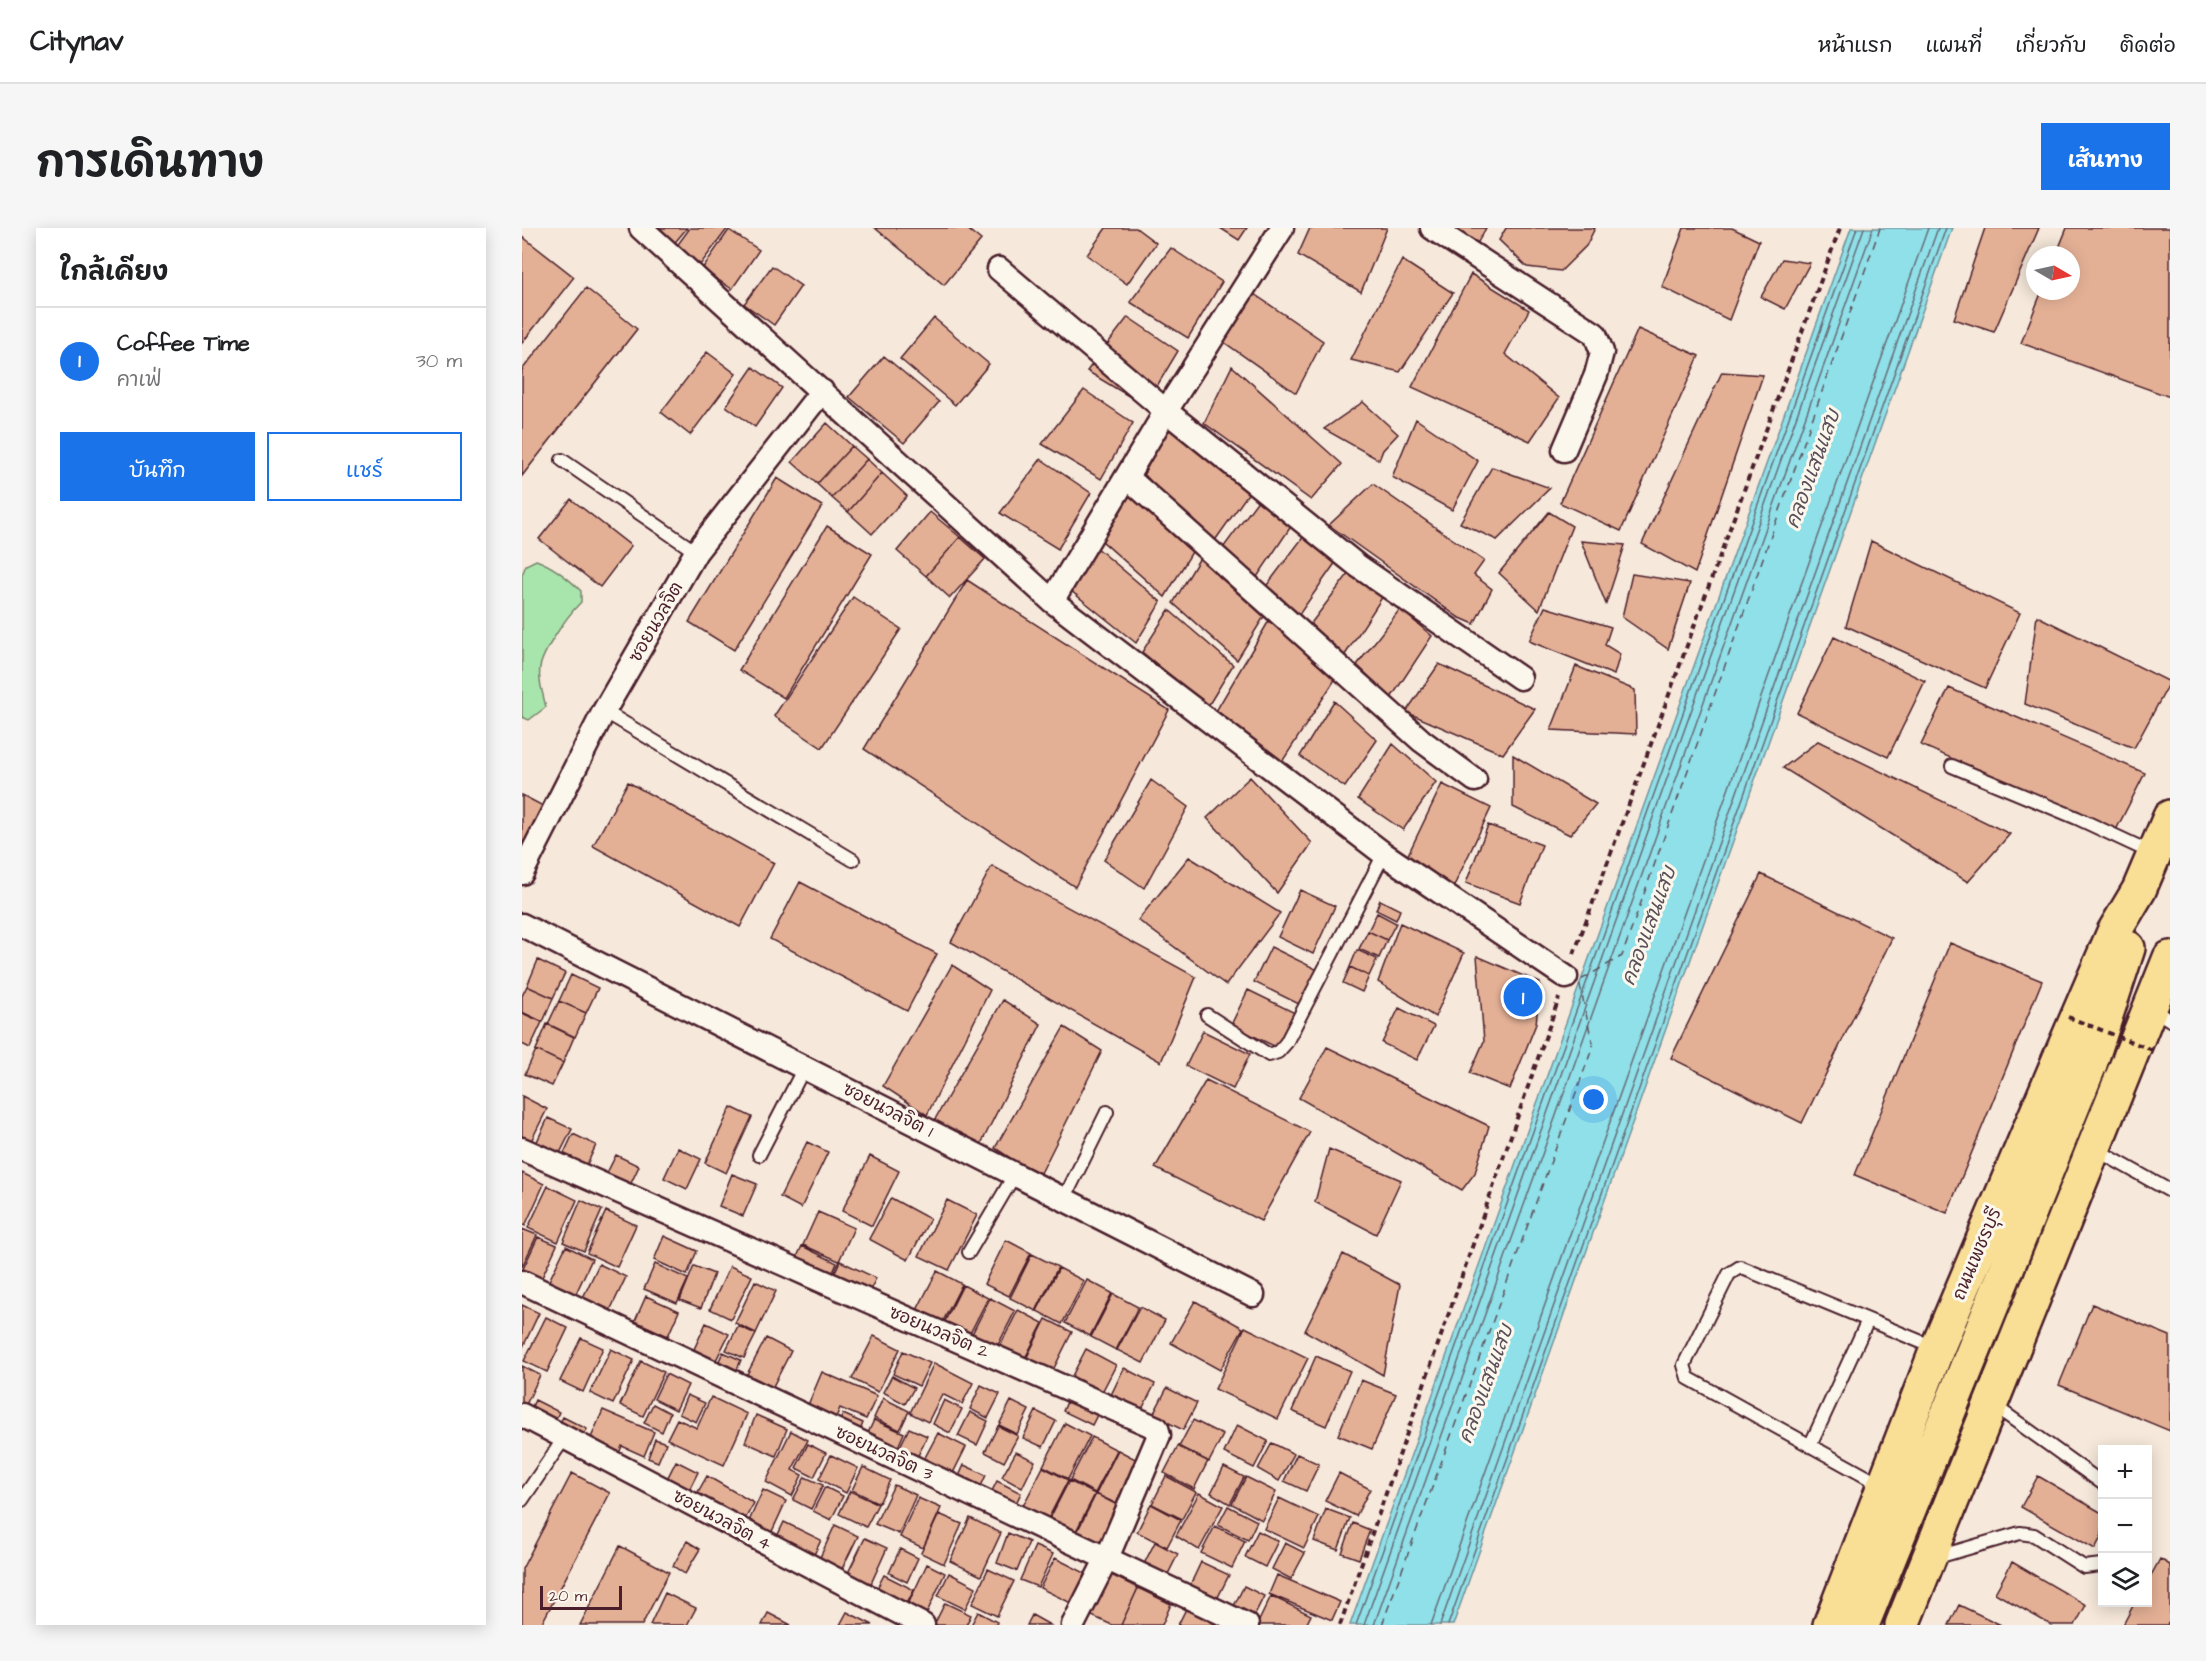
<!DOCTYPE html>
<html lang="th">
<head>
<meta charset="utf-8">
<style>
  :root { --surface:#fff; --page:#f6f6f6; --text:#202124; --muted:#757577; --line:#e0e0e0; --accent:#1a73e8 }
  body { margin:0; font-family:"Architects Daughter","Playpen Sans Thai",sans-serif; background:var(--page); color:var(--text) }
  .controls { position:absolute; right:18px; bottom:18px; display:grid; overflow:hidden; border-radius:0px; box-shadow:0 3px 15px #0003 }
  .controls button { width:54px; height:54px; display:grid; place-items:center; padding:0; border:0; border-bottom:2px solid var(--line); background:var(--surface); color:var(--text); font:30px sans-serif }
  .compass { position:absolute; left:1504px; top:18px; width:54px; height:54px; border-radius:50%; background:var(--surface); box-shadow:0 3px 15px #0003; rotate:99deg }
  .scale { position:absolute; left:18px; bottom:15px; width:82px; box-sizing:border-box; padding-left:6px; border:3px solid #4a1f2b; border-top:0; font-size:16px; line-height:21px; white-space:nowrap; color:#4a1f2b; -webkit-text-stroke:4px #fbf7ec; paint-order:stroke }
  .you { position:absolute; left:1072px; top:872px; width:21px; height:21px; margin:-15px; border:4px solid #fff; border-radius:50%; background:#1a73e8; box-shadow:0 0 0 9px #1a73e833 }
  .badge { display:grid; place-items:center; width:39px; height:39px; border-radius:50%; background:var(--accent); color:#fff; font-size:20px; font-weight:700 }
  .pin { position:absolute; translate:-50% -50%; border:3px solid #fff; box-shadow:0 2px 6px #0006 }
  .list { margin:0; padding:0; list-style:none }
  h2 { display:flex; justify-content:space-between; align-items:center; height:78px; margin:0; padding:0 24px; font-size:26px }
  h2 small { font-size:20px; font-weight:400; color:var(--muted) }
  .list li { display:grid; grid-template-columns:39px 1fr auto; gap:18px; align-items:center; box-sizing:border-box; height:108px; padding:0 24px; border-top:2px solid var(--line) }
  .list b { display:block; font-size:22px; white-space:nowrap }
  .list p { margin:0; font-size:20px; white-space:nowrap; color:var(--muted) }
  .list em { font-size:20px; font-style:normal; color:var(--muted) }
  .actions { display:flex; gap:12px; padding:18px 24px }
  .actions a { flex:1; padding:14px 0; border:2px solid var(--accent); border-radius:0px; text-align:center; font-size:21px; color:var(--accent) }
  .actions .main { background:var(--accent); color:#fff }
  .icon { flex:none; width:33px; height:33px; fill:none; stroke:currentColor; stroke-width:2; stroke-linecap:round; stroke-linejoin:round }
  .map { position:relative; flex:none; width:1648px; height:1397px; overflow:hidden; border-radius:0px }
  header { display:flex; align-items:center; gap:36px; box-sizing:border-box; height:84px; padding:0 30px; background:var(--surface); border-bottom:2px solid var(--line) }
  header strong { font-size:28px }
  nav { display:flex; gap:33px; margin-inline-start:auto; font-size:21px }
  .intro { display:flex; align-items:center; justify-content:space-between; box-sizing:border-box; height:144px; padding:0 36px }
  h1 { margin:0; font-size:42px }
  .button { padding:15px 27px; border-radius:0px; background:var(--accent); color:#fff; font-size:21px; font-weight:700 }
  main { display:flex; gap:36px; padding:0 36px }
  aside { flex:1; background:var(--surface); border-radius:0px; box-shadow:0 3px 15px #0003 }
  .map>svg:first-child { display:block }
</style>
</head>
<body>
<header>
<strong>Citynav</strong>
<nav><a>หน้าแรก</a><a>แผนที่</a><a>เกี่ยวกับ</a><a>ติดต่อ</a></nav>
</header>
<div class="intro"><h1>การเดินทาง</h1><a class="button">เส้นทาง</a></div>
<main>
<aside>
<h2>ใกล้เคียง<small></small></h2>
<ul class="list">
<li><span class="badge">1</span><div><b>Coffee Time</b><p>คาเฟ่</p></div><em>30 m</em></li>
</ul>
<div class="actions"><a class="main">บันทึก</a><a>แชร์</a></div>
</aside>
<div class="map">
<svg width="1648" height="1397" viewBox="0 0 1648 1397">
  <rect width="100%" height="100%" fill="#f6e9db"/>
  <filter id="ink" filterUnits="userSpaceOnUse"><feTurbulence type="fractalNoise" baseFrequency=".0167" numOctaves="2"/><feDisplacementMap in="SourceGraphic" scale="12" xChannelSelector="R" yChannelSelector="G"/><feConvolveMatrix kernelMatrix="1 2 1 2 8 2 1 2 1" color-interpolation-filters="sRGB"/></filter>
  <g filter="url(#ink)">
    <!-- green -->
    <path fill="#a8e5ac" stroke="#79826c" stroke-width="1.5" d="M14 332C31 338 46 350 59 363V374C48 385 41 395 33 408 13 439 15 444 24 479L7 492 0 489V347L4 337Z"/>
    <!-- water -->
    <path fill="#8fe0e8" stroke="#73939c" stroke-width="1.5" d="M1329 0H1430L931 1397H828Z"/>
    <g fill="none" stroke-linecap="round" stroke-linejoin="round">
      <!-- shore -->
      <path stroke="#666c77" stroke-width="1.5" d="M834 1397 1335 0
        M842 1397 1342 0
        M852 1397 1351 0
        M909 1397 1406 0
        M918 1397 1416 0
        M926 1397 1424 0"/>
      <!-- ferry -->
      <path stroke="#5b4f5a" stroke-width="1.5" stroke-dasharray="8 6" stroke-linecap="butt" d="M860 1397 1071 818 1057 753 1100 728 1358 0"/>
    </g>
    <!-- building -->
    <path fill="#e3b095" stroke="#4a1f2b" stroke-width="1.5" d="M130 0H165L150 18Z
      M168 0H206L178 37 154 19Z
      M353 0H444L459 12 422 57Z
      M584 0H614L634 15 605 56 565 27Z
      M698 0H725L717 12Z
      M788 0H865L839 64 776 27Z
      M918 0H964L952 21Z
      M984 0H1073L1064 18 1039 43 1005 39 977 12Z
      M1162 0H1210L1237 13 1207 92 1140 59Z
      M1463 0H1517L1472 104 1432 91Z
      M1545 0H1648V169L1499 115 1520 63H1549V27H1534Z
      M207 2 237 22 210 61 180 41Z
      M1 9 52 49 0 115V10Z
      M649 20 700 54 666 110 608 74Z
      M1260 31 1288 35 1263 81 1239 69Z
      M880 32 931 65 878 144 829 132Z
      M250 38 279 58 252 97 222 76Z
      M949 46 1007 82 983 126 1037 170 1008 213 890 159Z
      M64 60 115 101 0 248V142Z
      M732 66 801 113 774 165 699 112Z
      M606 89 656 123 623 178 565 143Z
      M412 90 467 136 433 177 378 131Z
      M1116 101 1177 128 1099 303 1038 275Z
      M185 124 214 146 168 207 139 184Z
      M362 128 417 174 382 215 327 169Z
      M710 138 820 236 789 272 682 195Z
      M231 139 260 160 233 199 204 178Z
      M1200 144 1241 147 1173 345 1120 316Z
      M562 162 611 195 579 251 520 216Z
      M841 174 876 206 861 222 857 232 802 201Z
      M894 191 956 233 930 282 870 249Z
      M305 195 330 218 295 256 270 234Z
      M645 199 728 263 689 318 622 246Z
      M330 218 345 231 310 270 295 256Z
      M345 231 360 245 326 284 310 270Z
      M519 231 569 265 536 321 478 285Z
      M970 239 1028 260 975 312 938 295Z
      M360 245 385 268 350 306 326 284Z
      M255 250 300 278 212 422 167 394Z
      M851 256 962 333 952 347 970 361 952 396 936 389 807 297Z
      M607 265 670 324 643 369 579 312Z
      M49 271 109 318 78 359 17 311Z
      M737 271 772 294 733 352 698 324Z
      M408 284 438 309 404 348 375 323Z
      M1027 284 1050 298 1017 382 977 345Z
      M305 298 350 326 262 470 217 442Z
      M785 304 816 331 776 388 742 361Z
      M438 309 463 331 428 370 404 348Z
      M1059 313 1103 317 1084 376Z
      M1349 313 1498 385 1463 460 1324 398Z
      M574 319 639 374 614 415 548 362Z
      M679 328 743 387 715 432 651 375Z
      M830 341 861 368 821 430 787 398Z
      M1110 346 1168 355 1146 421 1100 389Z
      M445 352 647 482 553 659 342 521Z
      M331 369 379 401 300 520 252 488Z
      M1023 379 1089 399 1083 417 1098 426 1092 447 1007 413Z
      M878 381 910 408 869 470 835 437Z
      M647 382 711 437 686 478 620 424Z
      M1515 388 1648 454 1612 520 1503 476Z
      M748 391 816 447 760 534 694 483Z
      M1312 409 1403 453 1366 529 1275 485Z
      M917 436 1013 481 981 526 884 484Z
      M1054 438 1113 462 1114 506 1029 502Z
      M1427 460 1623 545 1594 602 1399 517Z
      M812 473 855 512 823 559 778 528Z
      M1296 513 1488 606 1446 654 1261 540Z
      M871 516 914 554 881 602 836 571Z
      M991 527 1074 576 1048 607 991 579Z
      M728 549 790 615 755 665 685 590Z
      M629 552 666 579 622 660 582 632Z
      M106 554 252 635 218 699 71 618Z
      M920 556 969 580 930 662 883 633Z
      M0 567 25 580 0 627Z
      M966 597 1020 617 998 675 944 655Z
      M667 629 758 685 704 757 616 692Z
      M470 638 674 749 639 834 429 714Z
      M1239 646 1370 710 1280 895 1149 830Z
      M278 654 415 726 385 783 248 711Z
      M778 662 813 678 791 726 756 709Z
      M858 672 878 682 874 692 854 682Z
      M855 685 874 695 865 712 846 703Z
      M878 695 942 725 913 789 856 754Z
      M846 703 865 712 857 730 837 721Z
      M1428 715 1520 753 1425 985 1333 947Z
      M749 719 796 742 779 777 732 754Z
      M835 722 855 731 847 748 828 739Z
      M955 728 1018 755 1014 796 988 861 948 845 962 813Z
      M16 732 43 745 31 770 5 758Z
      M430 737 468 762 405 887 361 858Z
      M828 739 847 748 840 764 821 755Z
      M49 747 76 760 64 785 37 773Z
      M5 758 31 770 21 794 0 784V768Z
      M726 762 773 785 756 820 709 797Z
      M481 772 519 796 456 922 412 893Z
      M37 773 64 785 53 809 26 796Z
      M877 780 912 798 895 832 860 815Z
      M0 785 20 794 8 820 0 816Z
      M25 796 52 809 41 835 14 822Z
      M542 799 580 823 517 949 473 920Z
      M681 803 728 826 711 861 664 838Z
      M805 819 967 898 953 945 940 962 777 870Z
      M14 822 41 835 30 858 3 846Z
      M684 852 788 904 739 993 633 940Z
      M0 868 25 881 5 921 0 918Z
      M209 879 230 889 204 945 183 935Z
      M26 890 50 901 35 931 12 920Z
      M51 906 74 917 60 947 37 936Z
      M285 914 306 924 279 980 258 969Z
      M156 920 179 931 165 961 142 950Z
      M807 921 879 952 854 1006 793 974Z
      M94 927 117 938 103 968 79 957Z
      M348 928 377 943 350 998 320 983Z
      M0 945 22 956 3 998 0 996Z
      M210 946 235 956 221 988 197 978Z
      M26 958 55 972 36 1014 6 1000Z
      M369 970 408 991 386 1032 347 1011Z
      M59 972 80 982 62 1023 41 1014Z
      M425 972 455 987 427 1042 397 1028Z
      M84 983 114 997 95 1039 65 1025Z
      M296 984 332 1000 317 1033 281 1017Z
      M0 1001 15 1007 0 1039Z
      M142 1008 175 1023 165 1047 132 1032Z
      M16 1009 35 1017 16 1058 0 1043Z
      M484 1012 509 1025 487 1068 462 1056Z
      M44 1018 70 1031 50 1074 23 1061Z
      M280 1018 315 1035 301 1068 265 1051Z
      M510 1026 536 1039 514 1083 488 1070Z
      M821 1026 878 1057 861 1147 783 1103Z
      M318 1033 354 1050 339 1082 303 1066Z
      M77 1036 104 1049 84 1091 57 1078Z
      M133 1036 166 1051 155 1075 122 1061Z
      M172 1038 192 1046 179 1080 158 1072Z
      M208 1038 230 1048 209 1091 188 1081Z
      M537 1040 562 1053 540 1096 515 1083Z
      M415 1043 440 1056 418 1099 393 1086Z
      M565 1052 590 1065 568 1108 543 1095Z
      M233 1053 254 1063 234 1105 213 1095Z
      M441 1057 466 1070 444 1113 419 1101Z
      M591 1066 616 1079 594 1122 569 1109Z
      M124 1068 157 1083 146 1108 113 1093Z
      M468 1070 493 1083 471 1127 446 1114Z
      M673 1073 721 1100 698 1142 649 1115Z
      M1570 1076 1648 1108V1203L1537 1157Z
      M0 1077 17 1085 0 1121Z
      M618 1079 643 1092 621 1135 595 1122Z
      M496 1082 521 1095 499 1138 474 1126Z
      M24 1089 46 1100 25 1144 2 1133Z
      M524 1091 550 1104 528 1148 502 1135Z
      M184 1095 207 1106 190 1140 168 1130Z
      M216 1098 234 1106 222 1130 204 1122Z
      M723 1099 786 1130 756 1191 693 1161Z
      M352 1108 378 1121 356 1164 330 1151Z
      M59 1110 81 1120 61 1164 38 1153Z
      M244 1110 269 1123 247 1166 221 1154Z
      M89 1121 112 1132 91 1176 68 1165Z
      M564 1121 594 1137 580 1164 550 1148Z
      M381 1123 408 1135 397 1158 371 1146Z
      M201 1124 219 1132 211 1151 193 1142Z
      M794 1128 828 1143 804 1198 770 1183Z
      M119 1133 142 1144 121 1188 98 1177Z
      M412 1135 451 1155 440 1176 420 1166 406 1194 388 1185Z
      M0 1138 18 1147 1 1183 0 1182Z
      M602 1140 633 1156 619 1183 589 1167Z
      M300 1144 355 1168 344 1191 318 1180 311 1196 283 1184Z
      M144 1146 166 1157 154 1182 132 1171Z
      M370 1148 392 1160 383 1176 361 1164Z
      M839 1152 874 1166 850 1221 816 1207Z
      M459 1157 478 1166 466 1190 448 1181Z
      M645 1160 675 1175 661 1202 631 1187Z
      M549 1165 579 1179 570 1197 541 1183Z
      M165 1167 183 1175 174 1194 157 1186Z
      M189 1169 225 1186 202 1237 145 1211 155 1191 175 1200Z
      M361 1170 387 1183 378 1202 352 1190Z
      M13 1172 37 1184 30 1199 6 1187Z
      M422 1172 440 1181 428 1205 411 1196Z
      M489 1173 507 1182 495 1206 477 1197Z
      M131 1176 148 1185 140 1204 122 1195Z
      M81 1182 132 1204 122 1228 100 1218 94 1232 65 1219Z
      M514 1183 534 1193 521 1219 501 1210Z
      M448 1184 466 1193 455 1217 436 1208Z
      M321 1186 341 1195 335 1211 315 1202Z
      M234 1187 265 1201 254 1228 223 1214Z
      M41 1189 65 1201 57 1215 33 1204Z
      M352 1192 382 1205 372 1228 342 1214Z
      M671 1192 701 1207 687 1234 657 1219Z
      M543 1195 568 1208 546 1251 521 1238Z
      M715 1197 746 1213 732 1240 702 1225Z
      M476 1198 496 1208 482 1234 463 1224Z
      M387 1200 405 1208 394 1232 376 1223Z
      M269 1203 286 1212 270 1242 280 1247 270 1268 244 1254Z
      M416 1205 444 1219 427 1253 398 1239Z
      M570 1209 595 1222 573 1265 548 1252Z
      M133 1211 144 1215 136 1234 126 1230Z
      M750 1215 772 1226 757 1253 736 1241Z
      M286 1216 304 1225 292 1249 274 1240Z
      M656 1218 686 1233 672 1261 642 1245Z
      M596 1222 621 1235 599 1278 574 1266Z
      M494 1224 513 1233 500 1260 480 1249Z
      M775 1226 797 1236 784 1263 762 1253Z
      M309 1227 336 1240 324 1265 297 1251Z
      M154 1233 176 1244 163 1270 141 1259Z
      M442 1237 464 1247 456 1265 434 1255Z
      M341 1239 368 1252 357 1275 330 1262Z
      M521 1239 546 1252 524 1295 499 1282Z
      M702 1239 722 1249 708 1276 689 1265Z
      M50 1245 88 1265 19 1397H0V1341Z
      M817 1245 848 1261 834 1288 803 1273Z
      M185 1248 232 1275 219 1298 172 1271Z
      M644 1248 674 1264 660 1291 630 1276Z
      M1516 1248 1580 1285V1307L1573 1321 1499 1279Z
      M283 1249 301 1257 289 1281 271 1272Z
      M724 1249 754 1264 740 1292 710 1276Z
      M475 1253 499 1265 491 1281 467 1269Z
      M547 1253 573 1266 551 1309 525 1296Z
      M372 1257 394 1267 377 1306 353 1296Z
      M303 1259 321 1268 309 1292 291 1283Z
      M241 1262 264 1273 246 1312 223 1302Z
      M328 1263 356 1276 344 1299 317 1286Z
      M677 1265 701 1278 677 1322 654 1308Z
      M574 1266 599 1279 577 1322 552 1310Z
      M396 1270 419 1280 401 1320 378 1309Z
      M757 1270 797 1289 782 1320 742 1301Z
      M629 1276 659 1292 645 1319 615 1304Z
      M706 1278 735 1293 726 1312 696 1297Z
      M804 1281 828 1290 816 1322 792 1313Z
      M417 1286 440 1296 422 1336 399 1325Z
      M448 1290 479 1305 459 1348 428 1333Z
      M262 1294 299 1312 289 1333 252 1315Z
      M831 1295 848 1302 837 1331 820 1325Z
      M313 1297 336 1308 317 1347 295 1336Z
      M693 1298 723 1313 710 1340 679 1325Z
      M736 1303 756 1313 743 1339 723 1329Z
      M486 1305 507 1314 495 1343 475 1335Z
      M343 1310 365 1320 347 1360 324 1349Z
      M165 1313 178 1321 163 1346 151 1338Z
      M633 1314 656 1326 642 1354 619 1342Z
      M763 1315 783 1325 769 1351 750 1341Z
      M98 1318 147 1344 120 1397H58Z
      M513 1318 531 1326 516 1359 498 1352Z
      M378 1321 396 1330 385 1354 367 1345Z
      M533 1330 563 1345 549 1375 518 1360Z
      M1638 1331 1648 1337V1392L1645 1397H1601L1613 1374H1626V1353Z
      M679 1334 707 1347 691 1379 664 1366Z
      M1490 1334 1564 1377 1553 1397H1529L1473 1365Z
      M405 1336 423 1345 402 1391 383 1383Z
      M466 1341 492 1353 475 1388 450 1376Z
      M581 1343 616 1360 599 1397H590L561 1384Z
      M427 1345 454 1359 443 1381 416 1368Z
      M362 1347 392 1362 381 1383 351 1368Z
      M755 1347 818 1374 810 1392 747 1366Z
      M722 1358 742 1368 729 1394 709 1384Z
      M616 1360 649 1376 640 1397H599Z
      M143 1365 174 1380 165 1397H128Z
      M749 1368 789 1387 784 1397H735Z
      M423 1375 449 1387 444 1397H412Z
      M1437 1377 1479 1397H1427Z
      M664 1381 699 1397H656Z
      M325 1384 351 1397H318Z
      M456 1384 475 1394 474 1397H449Z
      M246 1385 269 1397H240Z
      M510 1387 528 1397H505Z"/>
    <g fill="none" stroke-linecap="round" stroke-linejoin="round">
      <defs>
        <path id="service" d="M40 232 174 324
          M82 483 331 632
          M1430 538 1555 590 1630 625
          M1629 780 1648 792
          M685 787 747 827 756 824 764 815 862 626
          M1573 921 1648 963
          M237 927 282 840
          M542 971 585 884
          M447 1024 493 946
          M1470 1176 1580 1255
          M1288 1218 1346 1092
          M1361 1258 1166 1150 1162 1137 1207 1046 1218 1039 1414 1120
          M0 1272 43 1209
          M1412 1330 1498 1305 1512 1307 1562 1339 1580 1337"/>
        <path id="minor" d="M119 0 530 373 862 626 1044 749
          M910 0 1073 106 1080 124 1074 147 1042 222
          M477 41 644 183 836 338 998 450
          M605 249 900 513 953 552
          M530 373 644 183 760 0
          M0 645 82 483 174 324 300 163
          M0 697 731 1067
          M0 921 635 1200 637 1207 585 1330 551 1397
          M0 1054 725 1397
          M0 1187 401 1397"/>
        <path id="primary" d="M1308 1397 1415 1121 1537 832 1592 704 1617 662 1648 589
          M1340 1397 1568 836 1606 720
          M1380 1397 1648 730"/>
      </defs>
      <!-- service casing -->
      <use href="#service" stroke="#4a1f2b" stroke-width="16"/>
      <!-- minor casing -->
      <use href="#minor" stroke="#4a1f2b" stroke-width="27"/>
      <!-- primary casing -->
      <use href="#primary" stroke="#4a1f2b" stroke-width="38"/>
      <!-- path -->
      <path stroke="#4a1f2b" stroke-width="4" stroke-dasharray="6 4.5" stroke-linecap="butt" d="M1052 726 1318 0
        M818 1397 1037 770"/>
      <!-- service -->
      <use href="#service" stroke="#fbf7ec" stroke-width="12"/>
      <!-- minor -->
      <use href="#minor" stroke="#fbf7ec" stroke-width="22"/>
      <!-- primary -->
      <use href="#primary" stroke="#f9df96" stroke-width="33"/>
      <!-- path-bridge -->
      <path stroke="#4a1f2b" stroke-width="4" stroke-dasharray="6 4.5" stroke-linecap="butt" d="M1546 789 1633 823"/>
    </g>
  </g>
  <g text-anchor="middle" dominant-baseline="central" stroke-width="6" stroke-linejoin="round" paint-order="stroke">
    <!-- street labels -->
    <g font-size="18" fill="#4a1f2b" stroke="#fbf7ec">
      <text transform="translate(134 394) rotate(-60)">ซอยนวลจิต</text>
      <text transform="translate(366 882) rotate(27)">ซอยนวลจิต 1</text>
      <text transform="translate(1455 1026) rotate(-67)">ถนนเพชรบุรี</text>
      <text transform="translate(417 1104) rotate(23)">ซอยนวลจิต 2</text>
      <text transform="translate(362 1225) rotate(25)">ซอยนวลจิต 3</text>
      <text transform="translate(200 1292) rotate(28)">ซอยนวลจิต 4</text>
    </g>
    <!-- water labels -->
    <g font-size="20" font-style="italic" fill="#5b4f5a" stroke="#fbf7ec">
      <text transform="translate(1291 241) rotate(-70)">คลองแสนแสบ</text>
      <text transform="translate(1127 698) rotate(-70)">คลองแสนแสบ</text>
      <text transform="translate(964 1156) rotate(-70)">คลองแสนแสบ</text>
    </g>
  </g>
</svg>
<div class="controls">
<button>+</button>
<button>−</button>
<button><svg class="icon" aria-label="layers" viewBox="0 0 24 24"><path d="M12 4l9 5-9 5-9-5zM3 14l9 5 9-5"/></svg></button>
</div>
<svg class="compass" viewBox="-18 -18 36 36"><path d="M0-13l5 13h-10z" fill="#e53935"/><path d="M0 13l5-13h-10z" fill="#757577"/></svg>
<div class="scale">20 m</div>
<div class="you"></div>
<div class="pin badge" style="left:1001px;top:769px">1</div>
</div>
</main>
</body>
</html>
